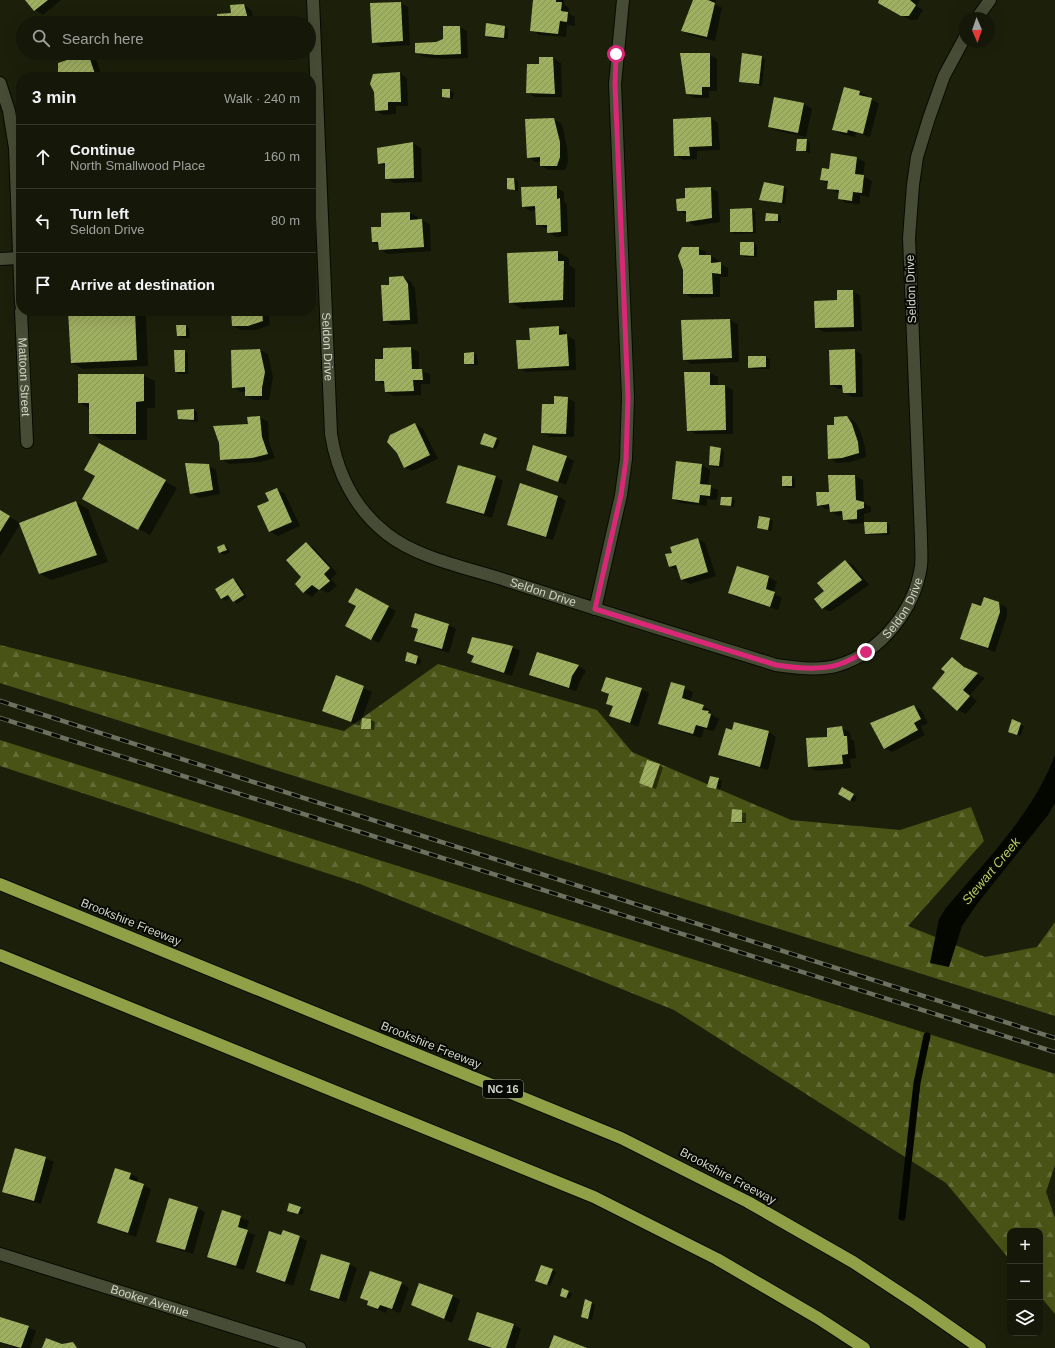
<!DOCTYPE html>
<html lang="en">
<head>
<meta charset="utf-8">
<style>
  :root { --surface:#151808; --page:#1e2112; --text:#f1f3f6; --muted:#9da09c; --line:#343729 }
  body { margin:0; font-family:Arial,sans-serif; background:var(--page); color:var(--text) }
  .controls { position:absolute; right:12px; bottom:12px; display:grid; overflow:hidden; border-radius:8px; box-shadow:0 4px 16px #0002 }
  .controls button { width:36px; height:36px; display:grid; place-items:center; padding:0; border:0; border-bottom:1px solid var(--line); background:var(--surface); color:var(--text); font:20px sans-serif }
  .compass { position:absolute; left:959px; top:12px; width:36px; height:36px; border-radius:50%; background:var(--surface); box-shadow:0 4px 16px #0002; rotate:178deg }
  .stop { position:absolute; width:12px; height:12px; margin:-9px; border:3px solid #db2777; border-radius:50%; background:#fff }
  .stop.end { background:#db2777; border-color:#fff; box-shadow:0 1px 4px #0008 }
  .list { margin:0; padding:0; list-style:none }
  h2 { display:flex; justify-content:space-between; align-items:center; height:52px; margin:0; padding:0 16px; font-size:17px }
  h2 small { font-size:13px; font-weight:400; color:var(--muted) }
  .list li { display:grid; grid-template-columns:26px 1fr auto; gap:12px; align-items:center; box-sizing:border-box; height:64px; padding:0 16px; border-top:1px solid var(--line) }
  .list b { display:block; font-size:15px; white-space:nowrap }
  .list p { margin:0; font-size:13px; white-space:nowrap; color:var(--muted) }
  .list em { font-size:13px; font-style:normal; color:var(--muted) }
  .icon { flex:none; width:22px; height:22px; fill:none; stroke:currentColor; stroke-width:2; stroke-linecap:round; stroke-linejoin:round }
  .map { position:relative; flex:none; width:1055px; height:1348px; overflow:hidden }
  .search { position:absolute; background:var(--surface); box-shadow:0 4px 16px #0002; left:16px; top:16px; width:300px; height:44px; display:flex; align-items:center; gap:10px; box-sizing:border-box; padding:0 14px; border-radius:22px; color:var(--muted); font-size:15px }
  .panel { position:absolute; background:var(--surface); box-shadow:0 4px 16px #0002; left:16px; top:72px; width:300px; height:244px; border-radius:16px }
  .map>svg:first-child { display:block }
</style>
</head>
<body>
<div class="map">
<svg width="1055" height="1348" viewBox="0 0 1055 1348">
  <defs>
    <pattern id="forest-firs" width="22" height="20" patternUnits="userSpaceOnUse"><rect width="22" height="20" fill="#495316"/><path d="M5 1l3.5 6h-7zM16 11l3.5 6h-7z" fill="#626b36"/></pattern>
    <pattern id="building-hatch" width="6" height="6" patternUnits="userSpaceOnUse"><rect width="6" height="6" fill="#a0b061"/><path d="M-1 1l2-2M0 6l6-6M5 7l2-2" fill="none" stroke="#889458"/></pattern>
  </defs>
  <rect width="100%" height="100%" fill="#1c200b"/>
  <!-- forest -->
  <path fill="url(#forest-firs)" d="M0 645 344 731 438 664 597 710 632 752 791 820 900 830 971 807 984 841 908 926 985 957 1037 947 1055 922V1016L0 683Z
    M0 740 1055 1074V1165L1046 1192 1055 1218V1314L1040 1296V1231H1010V1260L946 1183 674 1010 360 884 0 766Z"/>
  <!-- water -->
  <path fill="#040700" d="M1055 755V803L1048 815 977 904 962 926 949 967 930 963 939 919 946 908C986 860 1033 814 1055 755Z"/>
  <!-- shadow -->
  <path fill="#0007" d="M26 0H61L43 15 35 10Z
    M534 0H564V5L569 8 568 13 575 17V26L567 25 566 37 539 35 531 30Z
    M694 0H716L715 4 722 8 715 41 690 35 682 31Z
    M881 0H920L917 6 923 10 917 20H910L879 3Z
    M400 3 408 7 410 45 381 47 373 42Z
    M244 5 251 10 255 23H219Z
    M460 27 467 31 468 58 445 59 424 57 416 53 444 40Z
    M505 27 508 29V39L489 38 486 36Z
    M88 54 96 59 102 77H61Z
    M709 54 717 59V91H709V98H694L687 94Z
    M743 54 765 59 762 86 740 81Z
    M553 58 561 63 562 97H535L527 92Z
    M399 73 407 78 408 106H396V114L383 115 375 110V92Z
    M443 90 454 92 453 99 443 97Z
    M860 92 868 96 867 98 879 103 870 137 856 133 855 137 841 134 833 129Z
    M775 98 804 104 812 109 806 137 777 131 769 127Z
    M711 118 718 123 720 150 697 151V159L683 160 675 155Z
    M554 119 562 124 567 147 568 162 565 170H549L541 166V161L535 162 528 157Z
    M807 140 810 142V153L798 150Z
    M413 143 421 148 422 182 394 183 386 178V167L379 163Z
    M832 154 857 158 865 162 863 176 872 181 869 197 860 195V204L846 203 839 198V193L828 188V184L821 180 830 170Z
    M514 179 518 181V191L508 189Z
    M556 187 564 192V202L567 204 568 236 556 237 548 232V229L537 225 536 210 530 211 523 206Z
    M784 187 787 189 785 204 760 200Z
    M711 188 718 192 720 222 695 226 687 221V215L678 210Z
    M751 209 755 212 756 233 735 234 731 232Z
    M410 213 418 217V220H422L430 225 431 251 387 254 380 249V246L373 242 382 228Z
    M778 215 781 217V223L766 220Z
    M754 243 757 246V257H744L741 255Z
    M698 248 706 252V256H711L718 260 719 263 728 268V277H720V297L692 298 684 293Z
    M557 252 569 258V265L575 269V307L522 309 510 302Z
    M403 277 411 282 415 289 418 324 392 325 384 320 391 286Z
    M853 291 860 295 862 331 824 332 816 328 838 301Z
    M69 311H141L146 314 148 366 83 369 72 363Z
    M232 311H268L270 325 256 330H241L233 326Z
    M730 320 738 324 739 362 691 364 684 359 682 321Z
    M186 326 189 328 190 338H181L178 336Z
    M558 327 566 332V335L575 340 576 370 526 372 519 368 531 340Z
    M411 348 419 352V370L430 374V384H421V395L394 396 386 392V385L376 380 384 360V349Z
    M260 350 268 354 273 377 269 400H254L246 396V392H241L233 387Z
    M854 350 862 354 863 397H852L844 392V389H838L831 385Z
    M184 351 188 353V374H179L176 372Z
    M474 353 477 355 478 365H469L465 363Z
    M749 357H766L770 359V369H753L749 367Z
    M685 373H710L718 377V386H725L733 390V434H696L688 430Z
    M143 375 155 381V408H147V440H102L90 433V409L79 402Z
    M567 398 575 402 574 437H550L542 432 555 405Z
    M194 410 197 412 198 422 182 420 179 418Z
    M260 417 268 422 269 442 275 458 260 462 229 464 221 459 249 425Z
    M847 417 855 422 860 430 865 447 866 457 850 462 837 463 829 458 835 426Z
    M415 424 423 429 438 459 412 471 405 467 398 453Z
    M496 439 500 441 496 449 485 445Z
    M99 444 177 488 150 535 95 505Z
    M721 449 724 451 723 467H713L710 465Z
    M567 457 574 461 566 485 527 470Z
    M677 462 702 465 710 470 708 486 718 490 717 500 707 499V506L680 503 673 499Z
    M208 465 216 470 220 494 199 498 191 493Z
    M855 476 863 480 864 503 871 507V512L864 514V523L851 524 844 519 843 515 838 516 831 511V509H826L818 505 830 492Z
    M496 477 503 481 492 518 455 507 448 502Z
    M792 477 795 479V488H787L783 486Z
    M521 485 558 496 566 501 553 540 516 529 508 524Z
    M277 489 285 494 300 526 278 536 270 532 258 507 270 502Z
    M731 498 735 500 734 507 721 505Z
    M76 502 88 509 108 562 51 580 40 574 20 524 0 557V511L20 523Z
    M769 519 773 521 771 531 758 527Z
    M886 523 890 525V535H869L866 533Z
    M698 539 705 543 716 576 690 584 682 580 679 571 670 567Z
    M306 543 314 548 337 573 331 579 337 586 328 593 320 589 312 597 304 592 303 578Z
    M224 545 228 547 230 552 224 555 220 552Z
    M845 561 853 565 869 585 830 612 822 608Z
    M737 567 769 577 777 582 773 593 782 598 778 610 736 597 729 593Z
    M233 579 237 581 247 597 237 604 231 597 226 601 222 599 216 590Z
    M357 589 396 611 379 643 354 630 357 606Z
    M999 603 1007 608V616L995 652 961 639 982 607Z
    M449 625 456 629 449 653 423 645 416 641 419 630 412 626Z
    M512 647 520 651 512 676 480 666 473 661 474 656 468 653Z
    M537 653 579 666 586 671 580 681 576 691 538 679 531 675Z
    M408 654 421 659 420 665 406 661Z
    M952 658 969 670 985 678 970 695 977 701 966 714 958 710 933 688 947 672Z
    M337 676 372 692 359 726 324 711Z
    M672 683 693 692 690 702 711 710 710 713 719 719 714 731 704 729 701 738 667 728 659 723Z
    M641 689 649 693 638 727 611 716 614 707 607 703 610 695 602 691Z
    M914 706 921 710 928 723 921 727 925 735 892 752 884 748Z
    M371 720 375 722 374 730 362 728Z
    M1012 721 1024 726 1021 736 1009 732Z
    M842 728 850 732 851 739 854 741 856 758 850 759 851 768 817 771 809 767 828 738Z
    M733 731 769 732 776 737 768 770 727 759 719 755Z
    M648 761 663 767 656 789 640 783Z
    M718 779 722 781 720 790 708 786Z
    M842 789 857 797 854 802 839 793Z
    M733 811 746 813V823H736L732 821Z
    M16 1149 46 1158 54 1162 41 1204 11 1196 3 1191Z
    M131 1174 138 1178 137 1182 151 1189 136 1237 106 1227 99 1222Z
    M198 1208 205 1212 193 1254 165 1246 157 1241Z
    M300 1208 304 1210 302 1215 291 1212Z
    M222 1211 249 1221 246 1231 255 1235 244 1270 216 1261 208 1256Z
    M282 1236 300 1237 307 1241 293 1286 265 1276 257 1272Z
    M349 1264 357 1268 346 1302 319 1294 311 1289Z
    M552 1270 556 1272 550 1286 540 1282Z
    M401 1283 409 1288 400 1313 388 1308 386 1313 376 1309 362 1297Z
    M569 1292 572 1294 570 1299 564 1297Z
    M452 1296 460 1300 452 1323 413 1305Z
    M585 1301 595 1305 592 1320 586 1318Z
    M0 1318 28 1327 36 1331 30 1348H16L0 1343Z
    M513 1324 521 1329 515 1348H488L469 1340Z"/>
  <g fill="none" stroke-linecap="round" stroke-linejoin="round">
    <!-- stream -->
    <path stroke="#040700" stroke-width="7" d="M100 23H118
      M902 1217 917 1083 927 1036"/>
  </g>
  <!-- building -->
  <path fill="url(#building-hatch)" d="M25 0H48L34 11Z
    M533 0H556V2H562L561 11 568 12 567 22 560 21 558 34 530 31Z
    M693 0H708L715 3 707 37 681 31Z
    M879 0H910L916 5 909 16H901L878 3Z
    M401 2 403 41 372 43 370 3Z
    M244 4 249 23H218L217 14 231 13 230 5Z
    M486 23 505 26 504 38 485 36Z
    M443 26H460L461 54 437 55 415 53V43L436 42 443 39Z
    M88 53 96 77H58V63Z
    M680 53H710V87H702V95L686 94Z
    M742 53 762 56 759 84 739 82Z
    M539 57H553L555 94 526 93 527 64H539Z
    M400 72 401 102H388V110L375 111 374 92 370 84 373 74Z
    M844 87 860 91 859 95 872 98 863 134 848 130 847 133 832 130Z
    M442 89H450V98L442 97Z
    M774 97 804 103 798 133 768 127Z
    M711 117 712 146 689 147 690 156H674L673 119Z
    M554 118 560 142V157L557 166H540V157L527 158 525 119Z
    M797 139H807L806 151H796Z
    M413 142 414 178 385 179V163L378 164 377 148Z
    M831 153 857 157 855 174 864 175 862 193 853 192 852 201 838 199 839 190 827 189 828 181 820 180 822 168 829 169Z
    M507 178H514L515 190 507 189Z
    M764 182 784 186 782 203 759 200Z
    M557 186V199L560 198 561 232 547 233V225H536L535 206 522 207 521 187Z
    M711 187 712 218 686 222V211H677L676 199 685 198V188Z
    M752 208 753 232H730V209Z
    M410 212V220L422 219 424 247 379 250 378 242H372L371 227H381V213Z
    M766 213 778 214V221H765Z
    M740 242H754V256L740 255Z
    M682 247H699V255H711V263L721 262V274L712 273 713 294H683V270L678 256Z
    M558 251V261H564L563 300 509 303 507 253Z
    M403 276 408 284 410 320 383 321 381 285H389V277Z
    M837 290H853L854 327 815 328 814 301 837 300Z
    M68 311H135L137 360 71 363Z
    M231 311H262L263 321 248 326H232Z
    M730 319 732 358 683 360 681 320Z
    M176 325H186V336H177Z
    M559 326V335L567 334 569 366 518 369 516 340H530L529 328Z
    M411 347 412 369H422L423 380H413L414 391 385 392 384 381H375V359H383V348Z
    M260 349 265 372 262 388V396H245V387L232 388 231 350Z
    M855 349 856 393H843L842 385H830L829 350Z
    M174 350H185V372H175Z
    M474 352V364H464V353Z
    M748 356H766V367L748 368Z
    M684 372H710V385H725L726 430 687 431Z
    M78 374H144V401L136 402V434H89V403H78Z
    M554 396 568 397 566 434 541 433 542 404H554Z
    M194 409V420L178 419 177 410Z
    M260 416 262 437 268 454 252 458 220 460 219 443 213 426 248 424 247 417Z
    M847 416 852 424 858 442 859 453 842 458 828 459 827 425H834V417Z
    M415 423 430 455 404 468 397 453 387 442 390 435Z
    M484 433 497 438 493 448 480 444Z
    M99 443 166 480 138 530 82 499 95 476 84 470Z
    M533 445 567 456 558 482 526 470Z
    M710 446 721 448 719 466 709 465Z
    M676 461 702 464 700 484 711 485 710 496 700 495 699 503 672 499Z
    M185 463 209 464 213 490 190 494Z
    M458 465 496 476 484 514 446 503Z
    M828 475H855L856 500 864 502V508L857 510V519L843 520 842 511 830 512 829 504 817 506 816 492H829Z
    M782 476H792V486H782Z
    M520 483 558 496 546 537 507 525Z
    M277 488 292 522 269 532 257 506 269 501 265 493Z
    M721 497H732L731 506 720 505Z
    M76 501 97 555 39 574 19 523Z
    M0 510 10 516 0 532Z
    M759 516 770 518 768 530 757 528Z
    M864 522H887V533L865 534Z
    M698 538 708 572 681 580 676 565 669 567 665 554 672 553 670 547Z
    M306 542 330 568 324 574 330 581 319 590 312 585 303 593 295 584 301 577 286 560Z
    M224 544 227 550 219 553 217 547Z
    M845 560 862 580 822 609 814 599 824 591 817 583Z
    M737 566 769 576 766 589 775 592 770 607 728 593Z
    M233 578 244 595 233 602 228 595 221 599 215 589Z
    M356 588 389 606 371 640 345 626 356 606 348 602Z
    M984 597 999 602 1000 612 988 648 960 639 972 603 981 606Z
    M415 613 449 624 442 649 414 641 418 629 411 627Z
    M472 637 513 646 504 673 471 662 474 656 467 653Z
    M407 652 418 656 416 664 405 661Z
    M537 652 579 665 572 676 569 688 529 675Z
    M952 657 964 667 978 673 963 690 970 696 957 711 932 688 945 672 941 669Z
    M336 675 364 686 351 722 322 711Z
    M606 677 642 688 630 723 609 716 613 706 606 704 609 694 601 691Z
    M671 682 685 686 682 698 704 705 702 710 709 711 708 713 711 714 707 728 696 725 693 734 658 724Z
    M914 705 921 719 914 723 918 730 884 749 870 723Z
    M362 718 371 719V729H361Z
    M1012 719 1021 723 1017 735 1008 732Z
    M734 722 769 731 760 767 718 755 726 728 732 730Z
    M842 726 844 736H847L848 754 842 755 843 764 808 767 806 738 827 737V728Z
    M647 760 660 764 652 788 639 783Z
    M710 776 719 778 716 789 707 787Z
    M842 787 854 794 850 801 838 794Z
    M732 809 742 810V822H731Z
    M15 1148 46 1157 34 1201 2 1192Z
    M115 1168 131 1173 129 1179 144 1184 128 1233 97 1223Z
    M169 1198 198 1207 185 1250 156 1242Z
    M289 1203 301 1207 298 1214 287 1211Z
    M222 1210 241 1216 238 1227 248 1230 236 1266 207 1257Z
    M283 1230 300 1236 285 1282 256 1272 269 1231 281 1235Z
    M321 1254 350 1263 339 1299 310 1290Z
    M541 1265 553 1269 547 1285 535 1281Z
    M370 1271 402 1282 392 1309 380 1305 378 1309 367 1305 368 1301 360 1298Z
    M419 1283 453 1295 444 1319 411 1305Z
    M562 1288 569 1291 566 1298 560 1296Z
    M585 1299 592 1302 588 1319 581 1317Z
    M477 1312 514 1324 506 1348H492L468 1340Z
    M0 1317 29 1326 21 1348 0 1342Z
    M554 1335 587 1348H549Z
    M46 1338 62 1344 73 1342 77 1348H42Z"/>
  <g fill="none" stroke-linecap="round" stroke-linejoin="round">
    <defs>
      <g id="minor">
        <path id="s1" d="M313 0 331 434C337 473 355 509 387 534 419 559 469 568 508 581 597 610 686 637 776 665 796 668 820 671 839 665 881 652 915 609 921 566 922 557 921 547 921 538L909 238 913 185 917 157 929 118 944 76 965 37"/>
        <path d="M977 18 990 0"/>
        <path d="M0 83 9 111 15 148 21 304"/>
        <path d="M0 259 19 258"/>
        <path id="s2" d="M21 311 27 442"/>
        <path d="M595 609 621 495 626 459 628 397 615 84 623 0"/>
        <path id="s3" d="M0 1254 300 1348"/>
      </g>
      <path id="highway" d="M0 884 621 1138 748 1202 853 1262 917 1304 980 1348
        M0 955 594 1197 717 1259 818 1318 864 1348"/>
    </defs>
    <!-- minor casing -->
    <use href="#minor" stroke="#070a00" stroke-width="14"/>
    <!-- highway casing -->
    <use href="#highway" stroke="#070a00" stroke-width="14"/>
    <!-- minor -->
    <use href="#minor" stroke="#474c36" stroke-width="12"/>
    <!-- highway -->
    <use href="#highway" stroke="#8fa046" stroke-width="12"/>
    <defs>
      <path id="rail" d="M0 701 1055 1038
        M0 718 1055 1052"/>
    </defs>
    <!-- rail casing -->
    <use href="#rail" stroke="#6d7160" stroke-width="4.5"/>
    <!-- rail -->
    <use href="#rail" stroke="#070903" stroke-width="3" stroke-dasharray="9" stroke-linecap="butt"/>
  </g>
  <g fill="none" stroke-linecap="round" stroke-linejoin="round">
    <!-- route -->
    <path stroke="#db2777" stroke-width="5" d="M616 54 615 84 628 397 626 460 621 495 595 609 776 665C795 668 821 671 840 664 849 661 857 656 866 652"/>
  </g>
  <g text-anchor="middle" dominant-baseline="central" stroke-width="4" stroke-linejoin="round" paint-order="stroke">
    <!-- shield labels -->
    <rect fill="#070903" stroke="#94978c" stroke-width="1" x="483" y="1080" width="40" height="18" rx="3"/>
    <g font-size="11" font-weight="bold" fill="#d1d4c7">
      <text x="503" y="1089">NC 16</text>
    </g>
    <!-- street labels -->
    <g font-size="12" fill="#d1d4c7" stroke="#070903">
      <text transform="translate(911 289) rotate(-92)">Seldon Drive</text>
      <text stroke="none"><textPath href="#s1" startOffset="347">Seldon Drive</textPath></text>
      <text stroke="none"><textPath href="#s2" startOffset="66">Mattoon Street</textPath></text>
      <text stroke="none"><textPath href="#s1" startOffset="719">Seldon Drive</textPath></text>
      <text stroke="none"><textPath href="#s1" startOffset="1115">Seldon Drive</textPath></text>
      <text transform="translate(131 922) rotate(22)">Brookshire Freeway</text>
      <text transform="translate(431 1045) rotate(22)">Brookshire Freeway</text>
      <text transform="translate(728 1176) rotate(28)">Brookshire Freeway</text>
      <text stroke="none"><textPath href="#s3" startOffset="157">Booker Avenue</textPath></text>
    </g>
    <!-- water labels -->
    <g font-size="13" font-style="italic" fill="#b7cc60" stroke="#070903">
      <text transform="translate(991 871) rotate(-50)">Stewart Creek</text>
    </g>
  </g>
</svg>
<div class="controls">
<button>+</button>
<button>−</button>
<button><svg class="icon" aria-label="layers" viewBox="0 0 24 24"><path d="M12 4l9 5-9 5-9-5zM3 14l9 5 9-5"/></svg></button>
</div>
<svg class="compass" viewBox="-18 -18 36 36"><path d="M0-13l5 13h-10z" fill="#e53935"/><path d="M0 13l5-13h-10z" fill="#9da09c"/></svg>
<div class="stop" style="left:616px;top:54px"></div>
<div class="stop end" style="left:866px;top:652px"></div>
<div class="search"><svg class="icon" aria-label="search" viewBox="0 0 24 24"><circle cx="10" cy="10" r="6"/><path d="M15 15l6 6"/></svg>Search here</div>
<section class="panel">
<h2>3 min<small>Walk · 240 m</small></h2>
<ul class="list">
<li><svg class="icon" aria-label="ahead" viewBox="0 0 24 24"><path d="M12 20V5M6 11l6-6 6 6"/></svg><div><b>Continue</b><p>North Smallwood Place</p></div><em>160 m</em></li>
<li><svg class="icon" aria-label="left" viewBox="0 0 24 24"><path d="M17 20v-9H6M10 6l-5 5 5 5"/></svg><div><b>Turn left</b><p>Seldon Drive</p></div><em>80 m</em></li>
<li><svg class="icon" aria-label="arrive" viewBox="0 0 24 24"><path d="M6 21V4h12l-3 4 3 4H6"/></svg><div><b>Arrive at destination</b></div></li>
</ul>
</section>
</div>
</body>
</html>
